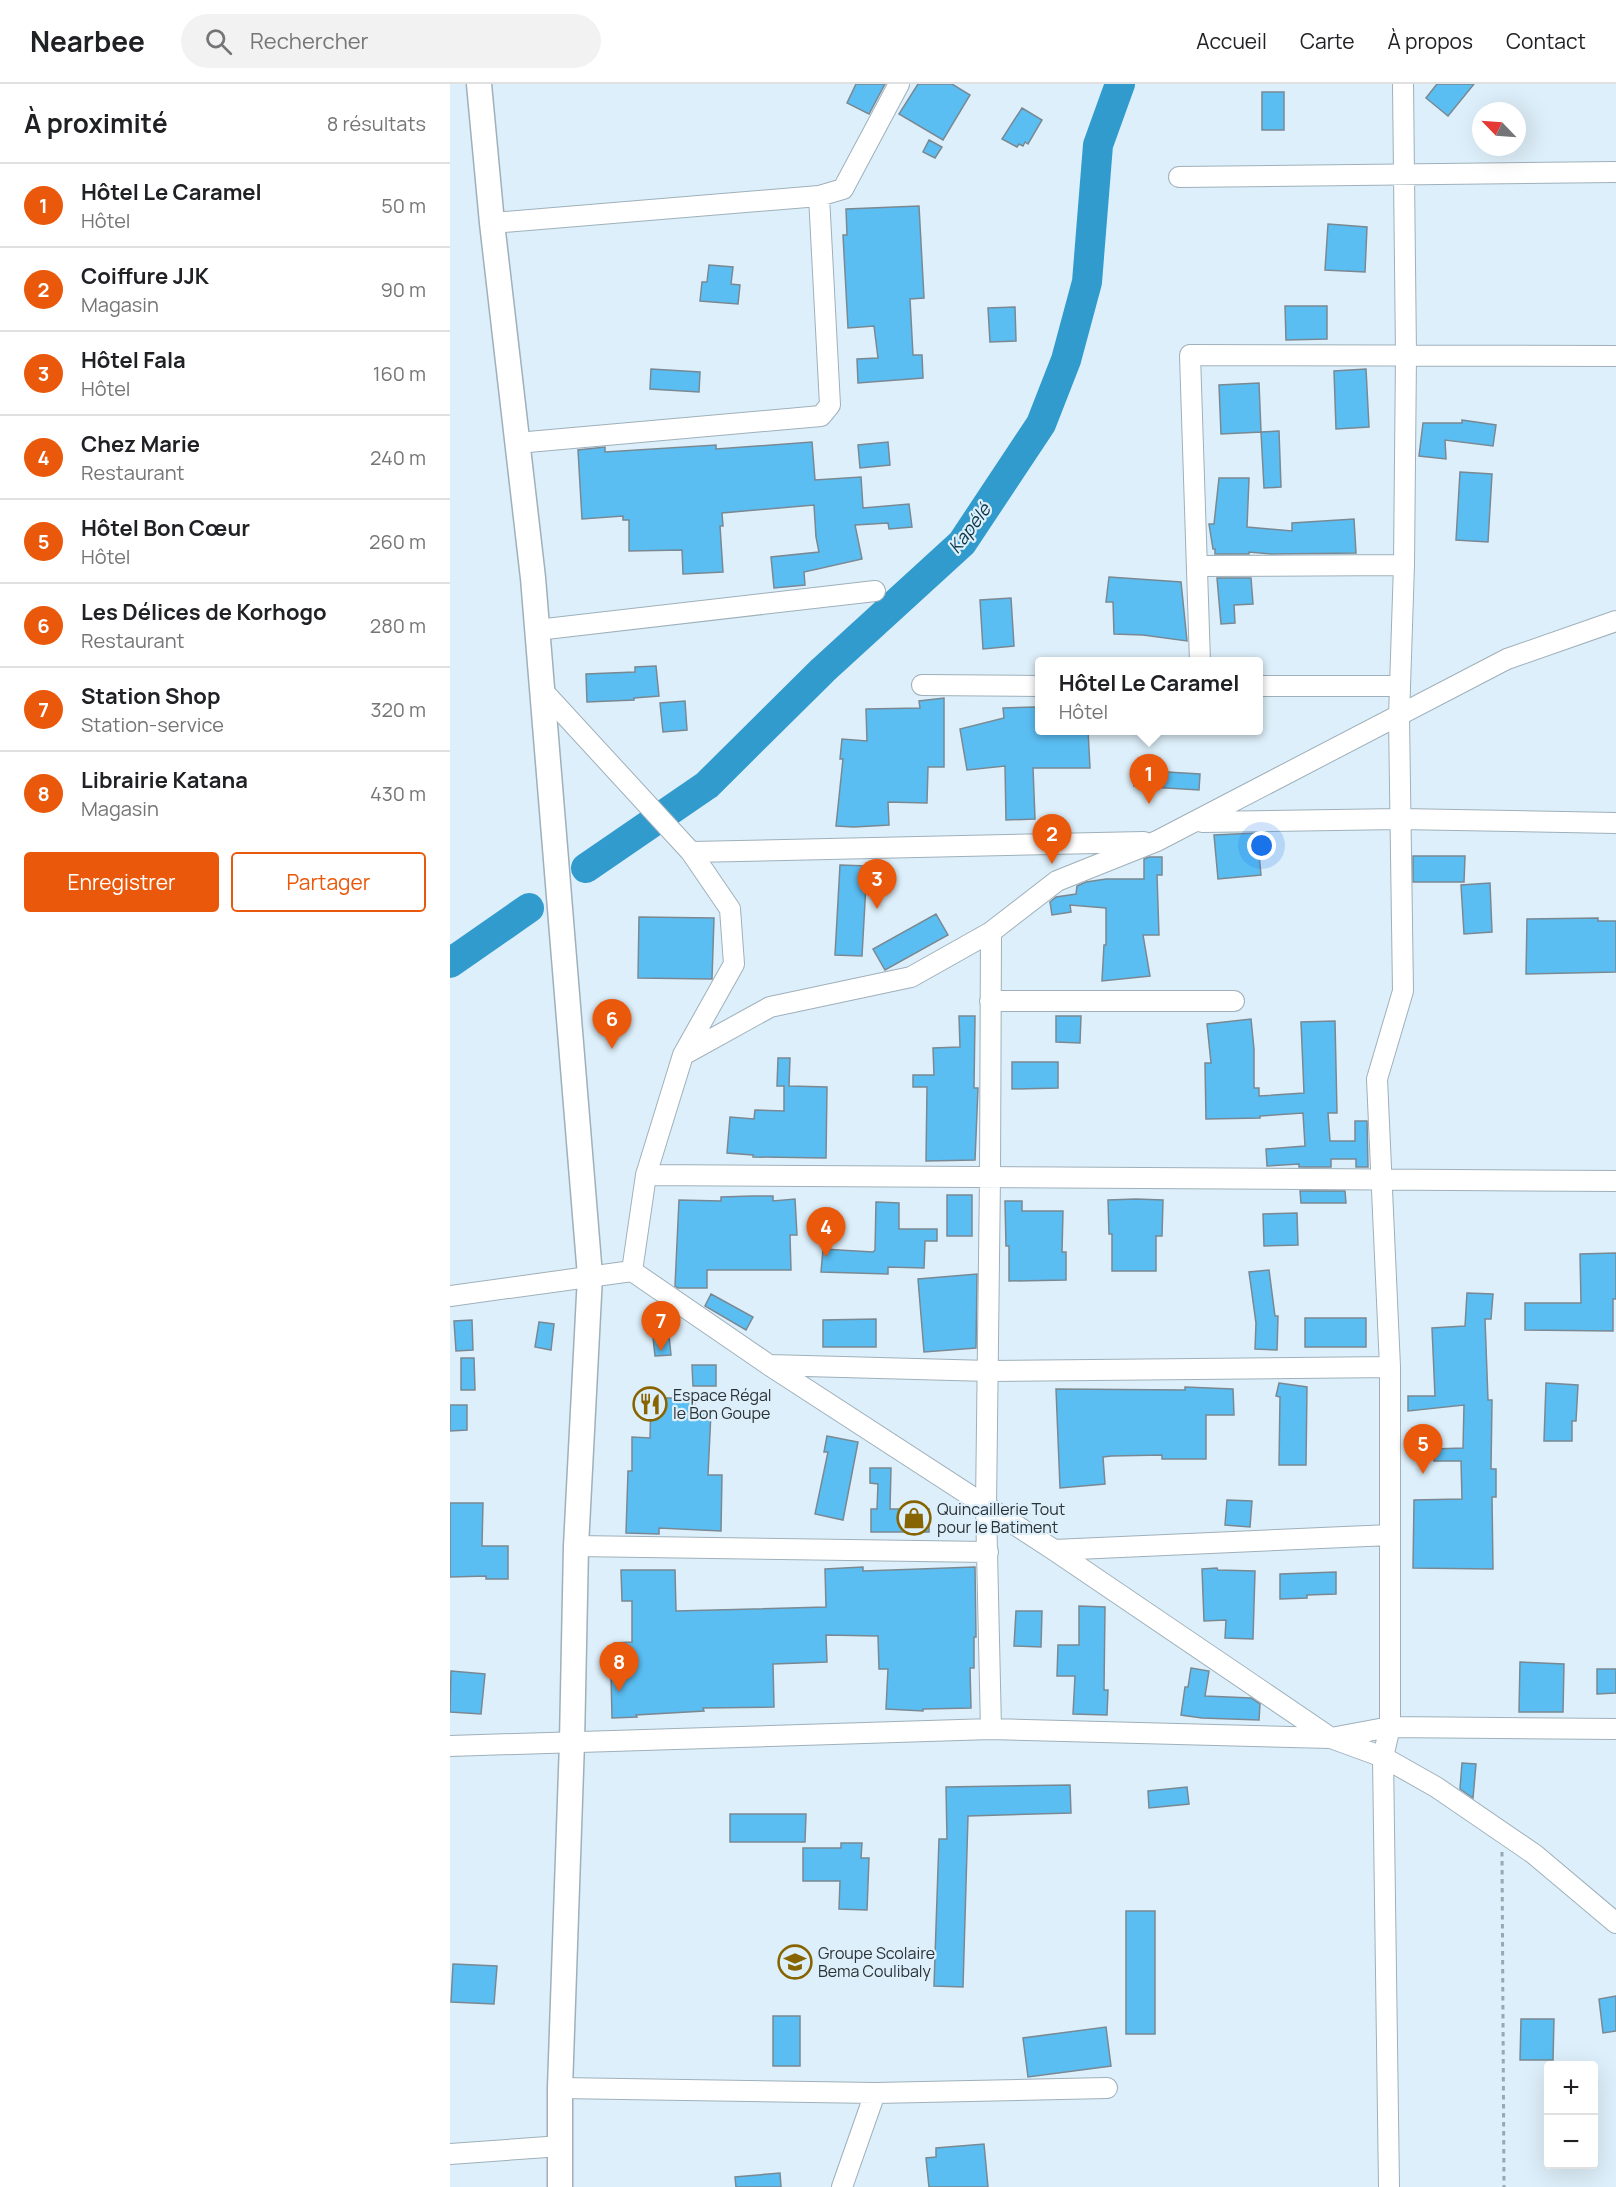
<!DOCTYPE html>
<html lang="fr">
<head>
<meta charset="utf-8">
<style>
  :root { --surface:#fff; --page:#f2f2f2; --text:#202124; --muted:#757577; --line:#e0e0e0; --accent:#ea580c }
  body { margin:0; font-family:Manrope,sans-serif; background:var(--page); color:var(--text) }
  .controls { position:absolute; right:18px; bottom:18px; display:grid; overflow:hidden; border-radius:6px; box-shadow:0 6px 24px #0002 }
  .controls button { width:54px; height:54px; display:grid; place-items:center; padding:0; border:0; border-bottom:2px solid var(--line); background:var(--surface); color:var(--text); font:30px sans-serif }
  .compass { position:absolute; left:1022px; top:18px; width:54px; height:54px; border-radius:50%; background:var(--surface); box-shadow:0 6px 24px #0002; rotate:295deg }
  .you { position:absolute; left:812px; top:762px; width:21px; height:21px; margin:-15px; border:4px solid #fff; border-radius:50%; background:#1a73e8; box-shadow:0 0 0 9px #1a73e833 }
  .badge { display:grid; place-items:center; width:39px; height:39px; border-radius:50%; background:var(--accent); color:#fff; font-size:20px; font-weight:700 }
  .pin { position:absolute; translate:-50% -50px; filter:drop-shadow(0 2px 3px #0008) }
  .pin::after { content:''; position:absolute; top:32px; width:21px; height:18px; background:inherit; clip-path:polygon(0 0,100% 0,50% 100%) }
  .popup { position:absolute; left:585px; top:573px; width:228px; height:78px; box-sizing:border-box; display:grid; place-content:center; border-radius:6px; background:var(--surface); filter:drop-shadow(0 2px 4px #0005); font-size:20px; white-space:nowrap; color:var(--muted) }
  .popup b { font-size:22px; color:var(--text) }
  .popup::after { content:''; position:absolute; left:50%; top:100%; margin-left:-12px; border:12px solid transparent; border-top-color:var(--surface) }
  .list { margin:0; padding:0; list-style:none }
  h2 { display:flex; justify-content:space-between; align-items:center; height:78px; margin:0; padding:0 24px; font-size:26px }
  h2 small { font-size:20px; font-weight:400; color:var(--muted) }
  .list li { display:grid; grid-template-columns:39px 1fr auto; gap:18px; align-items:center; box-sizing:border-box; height:84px; padding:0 24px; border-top:2px solid var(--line) }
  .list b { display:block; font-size:22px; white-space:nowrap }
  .list p { margin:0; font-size:20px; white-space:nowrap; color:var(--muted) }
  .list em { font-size:20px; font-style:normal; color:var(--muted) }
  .actions { display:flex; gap:12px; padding:18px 24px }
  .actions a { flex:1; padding:14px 0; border:2px solid var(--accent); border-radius:6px; text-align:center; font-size:21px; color:var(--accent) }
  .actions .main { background:var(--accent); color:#fff }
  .icon { flex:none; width:33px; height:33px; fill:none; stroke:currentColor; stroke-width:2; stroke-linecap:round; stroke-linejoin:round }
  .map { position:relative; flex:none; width:1166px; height:2103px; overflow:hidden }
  header { display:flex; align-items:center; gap:36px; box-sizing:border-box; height:84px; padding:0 30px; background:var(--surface); border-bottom:2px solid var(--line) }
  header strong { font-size:28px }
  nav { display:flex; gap:33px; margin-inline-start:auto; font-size:21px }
  .search { width:420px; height:54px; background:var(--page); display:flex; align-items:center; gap:15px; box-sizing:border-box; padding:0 21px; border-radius:33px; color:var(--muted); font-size:22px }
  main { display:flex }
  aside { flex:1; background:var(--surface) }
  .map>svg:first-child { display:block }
</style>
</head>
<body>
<header>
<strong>Nearbee</strong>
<div class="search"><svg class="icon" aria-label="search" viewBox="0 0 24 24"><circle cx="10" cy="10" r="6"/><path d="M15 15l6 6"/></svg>Rechercher</div>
<nav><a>Accueil</a><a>Carte</a><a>À propos</a><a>Contact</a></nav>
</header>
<main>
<aside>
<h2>À proximité<small>8 résultats</small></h2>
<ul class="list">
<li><span class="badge">1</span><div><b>Hôtel Le Caramel</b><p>Hôtel</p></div><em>50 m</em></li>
<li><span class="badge">2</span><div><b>Coiffure JJK</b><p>Magasin</p></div><em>90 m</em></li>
<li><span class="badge">3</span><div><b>Hôtel Fala</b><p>Hôtel</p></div><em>160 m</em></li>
<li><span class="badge">4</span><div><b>Chez Marie</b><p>Restaurant</p></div><em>240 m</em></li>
<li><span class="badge">5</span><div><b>Hôtel Bon Cœur</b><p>Hôtel</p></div><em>260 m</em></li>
<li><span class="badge">6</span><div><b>Les Délices de Korhogo</b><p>Restaurant</p></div><em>280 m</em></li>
<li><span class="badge">7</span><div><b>Station Shop</b><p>Station-service</p></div><em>320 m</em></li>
<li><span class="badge">8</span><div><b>Librairie Katana</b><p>Magasin</p></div><em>430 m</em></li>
</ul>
<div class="actions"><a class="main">Enregistrer</a><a>Partager</a></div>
</aside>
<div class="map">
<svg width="1166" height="2103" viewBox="0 0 1166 2103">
  <rect width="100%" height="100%" fill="#ddeffa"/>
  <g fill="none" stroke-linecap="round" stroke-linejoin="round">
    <!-- river -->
    <path stroke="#329bcd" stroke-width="30" d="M136 784 257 701 373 586 512 459 591 340 616 276 637 198 648 61 670 0
      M0 879 79 824"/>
  </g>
  <!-- building -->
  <path fill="#5bbef3" stroke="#798993" stroke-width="1.5" d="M406 0H435L419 30 397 19Z
    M468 0H502L520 11 493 56 449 30Z
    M987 0H1024L998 32 976 14Z
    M812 8H834V46H812Z
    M572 24 592 36 578 60 575 58 573 62 569 60 567 63 552 55Z
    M479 56 492 63 485 74 473 68Z
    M469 122 474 214 460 215 463 271H472L473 294 408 299 407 275 428 274 424 242 398 244 393 151H397L396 125Z
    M878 140 917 143 915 188 875 186Z
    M259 181 283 183 281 200 290 201 288 220 250 217 252 198H257Z
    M835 222H877V255L836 256Z
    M565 223 566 257 540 258 538 224Z
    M201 285 250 288 249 308 200 305Z
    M916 285 919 343 886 345 884 287Z
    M809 299 811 348 771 350 769 301Z
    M1012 336 1046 341 1043 362 995 356 996 375 969 372 973 339H1012Z
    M829 347 831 403 814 404 811 348Z
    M362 358 365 396 411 393 413 424 459 420 462 443 439 445 438 439 405 441 412 475 354 488 355 501 324 504 321 473 369 468 366 453 364 421 272 429 273 442H270L273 488 233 490 232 466 179 467V436H173V432L132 435 128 366 155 363V368L266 361V365Z
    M438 358 440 381 410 384 408 361Z
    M1010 388 1042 390 1038 458 1006 456Z
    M769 394H799L797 443 842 447V439L904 435 906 469 821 470 799 468V470H765V465H763L759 440H764Z
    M659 493 731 498 737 557 693 551 664 550 663 518H656Z
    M767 494H801L803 520 784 521 785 539 771 540Z
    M561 514 564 562 533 565 530 516Z
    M206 582 209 612 184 614V616L137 618 136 590 185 588V583Z
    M494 614V683H478L477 719 438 718 439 741 404 743 386 742 393 675H390L392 655 417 657 416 625 470 624 469 617Z
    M235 617 237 646 213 648 210 619Z
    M586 623 587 646H638L640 684H583L585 735 556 736 555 682 517 686 510 645 554 634 553 624Z
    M684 686 750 690 749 706 684 702Z
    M807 749 811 791 768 795 764 751Z
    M963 772H1015L1014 798H963Z
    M699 773H712V791H707L709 851H693L700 892 652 897 654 861H656V824L620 821 621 828 602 831 600 818 606 813 626 810 627 802 636 798 656 795H694V775Z
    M390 781 417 782 412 872 385 871Z
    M1040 799 1042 848 1014 850 1011 801Z
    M486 830 498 851 435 886 423 865Z
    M189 833 264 834 262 895 188 894Z
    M1148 834V837H1166V888L1076 890 1077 835Z
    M509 932H525L524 1004H528L525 1076 476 1077 477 1003H463V991H484L483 964 510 963Z
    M606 932H631L630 959 606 958Z
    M801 935 804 965V1004H809V1012L854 1009 851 938 885 937 887 1029H878L880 1057H905V1037H917L918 1083H906V1075H881V1083H849V1080L817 1082 816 1065 855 1062 853 1029 810 1032V1034L756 1035 755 979H761L757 940Z
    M328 974H340L339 1002 377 1003 376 1074 303 1073V1071L277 1069 280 1033 304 1035 305 1026 334 1027V1002H327Z
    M562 978H608V1004L562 1005Z
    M850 1107H895L896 1119H851Z
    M497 1111H522V1152H497Z
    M303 1112H323V1117L345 1115 347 1151H340L341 1186H257V1204H228L225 1202 229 1116 271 1117V1113Z
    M686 1115 713 1116 712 1152H706V1187H662V1150H659L658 1116Z
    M555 1117H572V1127H613L612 1168H616V1196L559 1197V1162H556Z
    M426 1118 449 1119V1145H487V1157H475L474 1184 438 1183V1190L371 1188 373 1165 423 1168 425 1166Z
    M847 1129 848 1161 814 1162 813 1130Z
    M1166 1169V1215H1163V1247L1075 1246V1219H1131L1130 1170Z
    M819 1186 825 1232H828L827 1266 805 1265 806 1239 799 1188Z
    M527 1190 526 1264 474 1268 468 1195Z
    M1017 1209 1043 1210 1041 1235H1035L1038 1316H1042L1041 1385H1046V1413H1042L1043 1485 963 1484 964 1416 1012 1415 1011 1377H984V1365L1013 1364 1014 1321 958 1327V1312H985L982 1244 1015 1242Z
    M261 1210 303 1233 296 1246 255 1222Z
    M855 1234H916V1263H855Z
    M426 1235V1263H373V1236Z
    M22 1236 23 1266 6 1267 4 1237Z
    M89 1238 104 1240 101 1266 85 1263Z
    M219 1252 221 1271 205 1272 203 1253Z
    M11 1274H24L25 1306H11Z
    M242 1281H266V1302H243Z
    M829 1299 857 1303 856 1381H829L830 1313 826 1312Z
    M1096 1299 1128 1301 1126 1337H1122V1357H1094Z
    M735 1303 783 1305 784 1331H756V1375H712V1371L661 1372 653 1373 655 1400 610 1404 606 1305 735 1306Z
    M201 1314H245L244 1328H261L258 1391H272L271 1447 209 1444V1450L176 1449 178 1387H182V1353L200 1354Z
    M0 1321H17V1346L0 1347Z
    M377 1352 408 1358 393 1436 365 1430 378 1368H374Z
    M420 1384H441L440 1425H479V1448H421V1425H427L428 1400 420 1399Z
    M777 1416 802 1417 800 1443 775 1441Z
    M0 1419H33L32 1462H58V1495H36V1492L0 1493Z
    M413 1483V1487L525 1483 526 1553H524V1584H520L521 1624 473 1625V1627L436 1625 438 1585H429L428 1552 376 1551 377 1578 323 1580 324 1623 253 1624 254 1627 186 1631 187 1633 162 1634 161 1591 165 1590 164 1559 182 1558V1517H172L171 1486H225L226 1527 376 1523 375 1485Z
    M767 1484 768 1486 805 1487 803 1555 775 1554 776 1536 754 1537 752 1485Z
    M886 1488V1510L857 1511V1514L830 1515V1490Z
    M629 1522 655 1523 654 1606H658L657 1631 623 1630 625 1592H607L608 1561H629Z
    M566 1527H592L591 1563 564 1562Z
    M1070 1578 1114 1580 1113 1628H1069Z
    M741 1584 759 1587 755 1612 801 1614 810 1620 809 1636 752 1634 731 1631 735 1603H738Z
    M1147 1585H1166V1609L1147 1610Z
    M1 1587 35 1590 31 1630 0 1628Z
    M1012 1679 1026 1680 1023 1714 1010 1705Z
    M620 1701 621 1729 518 1732 513 1903 484 1902 489 1755H497L496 1703Z
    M737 1703 739 1720 699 1724 698 1707Z
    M280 1730H356L355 1758H280Z
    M391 1759H412L411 1774H419L417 1826 389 1825 390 1797H353V1764H391Z
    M676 1827H705V1950H676Z
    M3 1880 47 1882 44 1920 1 1918Z
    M1166 1912V1947L1153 1949 1149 1915Z
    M323 1932H350V1982H323Z
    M1071 1935H1104L1103 1976H1070Z
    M656 1943 661 1982 578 1993 573 1954Z
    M534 2060 538 2103H479L476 2074 486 2073V2064Z
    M330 2089 331 2103H286L285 2093Z"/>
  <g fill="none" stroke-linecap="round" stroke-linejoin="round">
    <defs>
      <path id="minor" d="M729 93 1166 88
        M42 139 369 112 393 105 449 0
        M67 359 371 332 380 321 369 112
        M748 482 954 481
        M87 546 425 507
        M750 578 740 271 1166 272
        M472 601 590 602
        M808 602H950
        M93 607 241 768 280 825 284 880 233 971 196 1091 182 1187
        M752 738 950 735 1166 739
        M241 768 694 758
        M541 848 540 1093 536 1423 541 1645
        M540 917H784
        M233 971 320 923 461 893 541 848 607 797 707 757 1057 575 1166 537
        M196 1091 1166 1097
        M0 1212 182 1187 319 1281 604 1466 881 1654 933 1673 986 1703 1084 1770 1166 1839
        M319 1281 539 1287 940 1283
        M126 1462 538 1468
        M604 1466 940 1451
        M0 1662 541 1645 881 1654 940 1643 1166 1645
        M110 2004 425 2009 657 2004
        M0 2070 111 2062
        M392 2103 425 2009
        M939 2103 933 1673 940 1643V1283L927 995 953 907 949 633 954 481 956 271 953 0"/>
      <path id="tertiary" d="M29 0 42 139 83 494 140 1192 126 1462 122 1658 110 2004V2103"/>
    </defs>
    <!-- minor casing -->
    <use href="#minor" stroke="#9fb0ba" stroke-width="22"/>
    <!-- tertiary casing -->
    <use href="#tertiary" stroke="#9fb0ba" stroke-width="27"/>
    <!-- path -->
    <path stroke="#99a7b0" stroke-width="3" stroke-dasharray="4.5 4.5" stroke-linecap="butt" d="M1052 1768 1054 2103"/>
    <!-- minor -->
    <use href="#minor" stroke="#fff" stroke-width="20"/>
    <!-- tertiary -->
    <use href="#tertiary" stroke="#fff" stroke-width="24"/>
  </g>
  <!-- icons -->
  <defs>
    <symbol id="restaurant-ring" viewBox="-11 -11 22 22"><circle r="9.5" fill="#ddeffa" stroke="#876400" stroke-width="1.5"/><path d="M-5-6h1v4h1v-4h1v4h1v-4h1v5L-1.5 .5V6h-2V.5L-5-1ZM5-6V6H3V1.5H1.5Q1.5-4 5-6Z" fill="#876400"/></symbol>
    <symbol id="shop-ring" viewBox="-11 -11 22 22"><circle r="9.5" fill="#ddeffa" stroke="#876400" stroke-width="1.5"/><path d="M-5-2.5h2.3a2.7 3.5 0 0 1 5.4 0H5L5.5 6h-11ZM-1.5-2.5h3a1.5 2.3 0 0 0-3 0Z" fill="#876400"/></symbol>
    <symbol id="school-ring" viewBox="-11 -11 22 22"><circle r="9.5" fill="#ddeffa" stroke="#876400" stroke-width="1.5"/><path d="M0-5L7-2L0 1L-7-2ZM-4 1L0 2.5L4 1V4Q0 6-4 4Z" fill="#876400"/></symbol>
  </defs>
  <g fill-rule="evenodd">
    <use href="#restaurant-ring" x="181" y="1301" width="38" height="38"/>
    <use href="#shop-ring" x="445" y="1415" width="38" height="38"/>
    <use href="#school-ring" x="326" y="1859" width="38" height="38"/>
  </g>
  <g text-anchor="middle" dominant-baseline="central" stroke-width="4.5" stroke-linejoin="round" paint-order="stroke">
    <!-- poi labels -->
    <g font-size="16" fill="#2b3236" stroke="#ddeffa" text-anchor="start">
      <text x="223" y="1311">Espace Régal<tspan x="223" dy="18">le Bon Goupe</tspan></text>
      <text x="487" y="1425">Quincaillerie Tout<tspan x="487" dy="18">pour le Batiment</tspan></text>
      <text x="368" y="1869">Groupe Scolaire<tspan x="368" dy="18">Bema Coulibaly</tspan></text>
    </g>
    <!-- water labels -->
    <g font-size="18" font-style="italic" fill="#063449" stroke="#ddeffa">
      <text transform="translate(519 444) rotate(-53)">Kapélé</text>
    </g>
  </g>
</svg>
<div class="controls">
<button>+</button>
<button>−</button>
</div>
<svg class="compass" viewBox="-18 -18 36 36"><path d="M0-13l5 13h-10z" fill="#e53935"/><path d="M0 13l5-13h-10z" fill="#757577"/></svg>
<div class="you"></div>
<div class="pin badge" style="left:699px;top:720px">1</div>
<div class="popup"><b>Hôtel Le Caramel</b>Hôtel</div>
<div class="pin badge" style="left:602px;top:780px">2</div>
<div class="pin badge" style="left:427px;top:825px">3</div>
<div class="pin badge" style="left:376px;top:1173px">4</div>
<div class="pin badge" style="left:973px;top:1390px">5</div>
<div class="pin badge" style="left:162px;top:965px">6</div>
<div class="pin badge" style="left:211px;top:1267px">7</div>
<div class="pin badge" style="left:169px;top:1608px">8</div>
</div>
</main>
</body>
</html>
